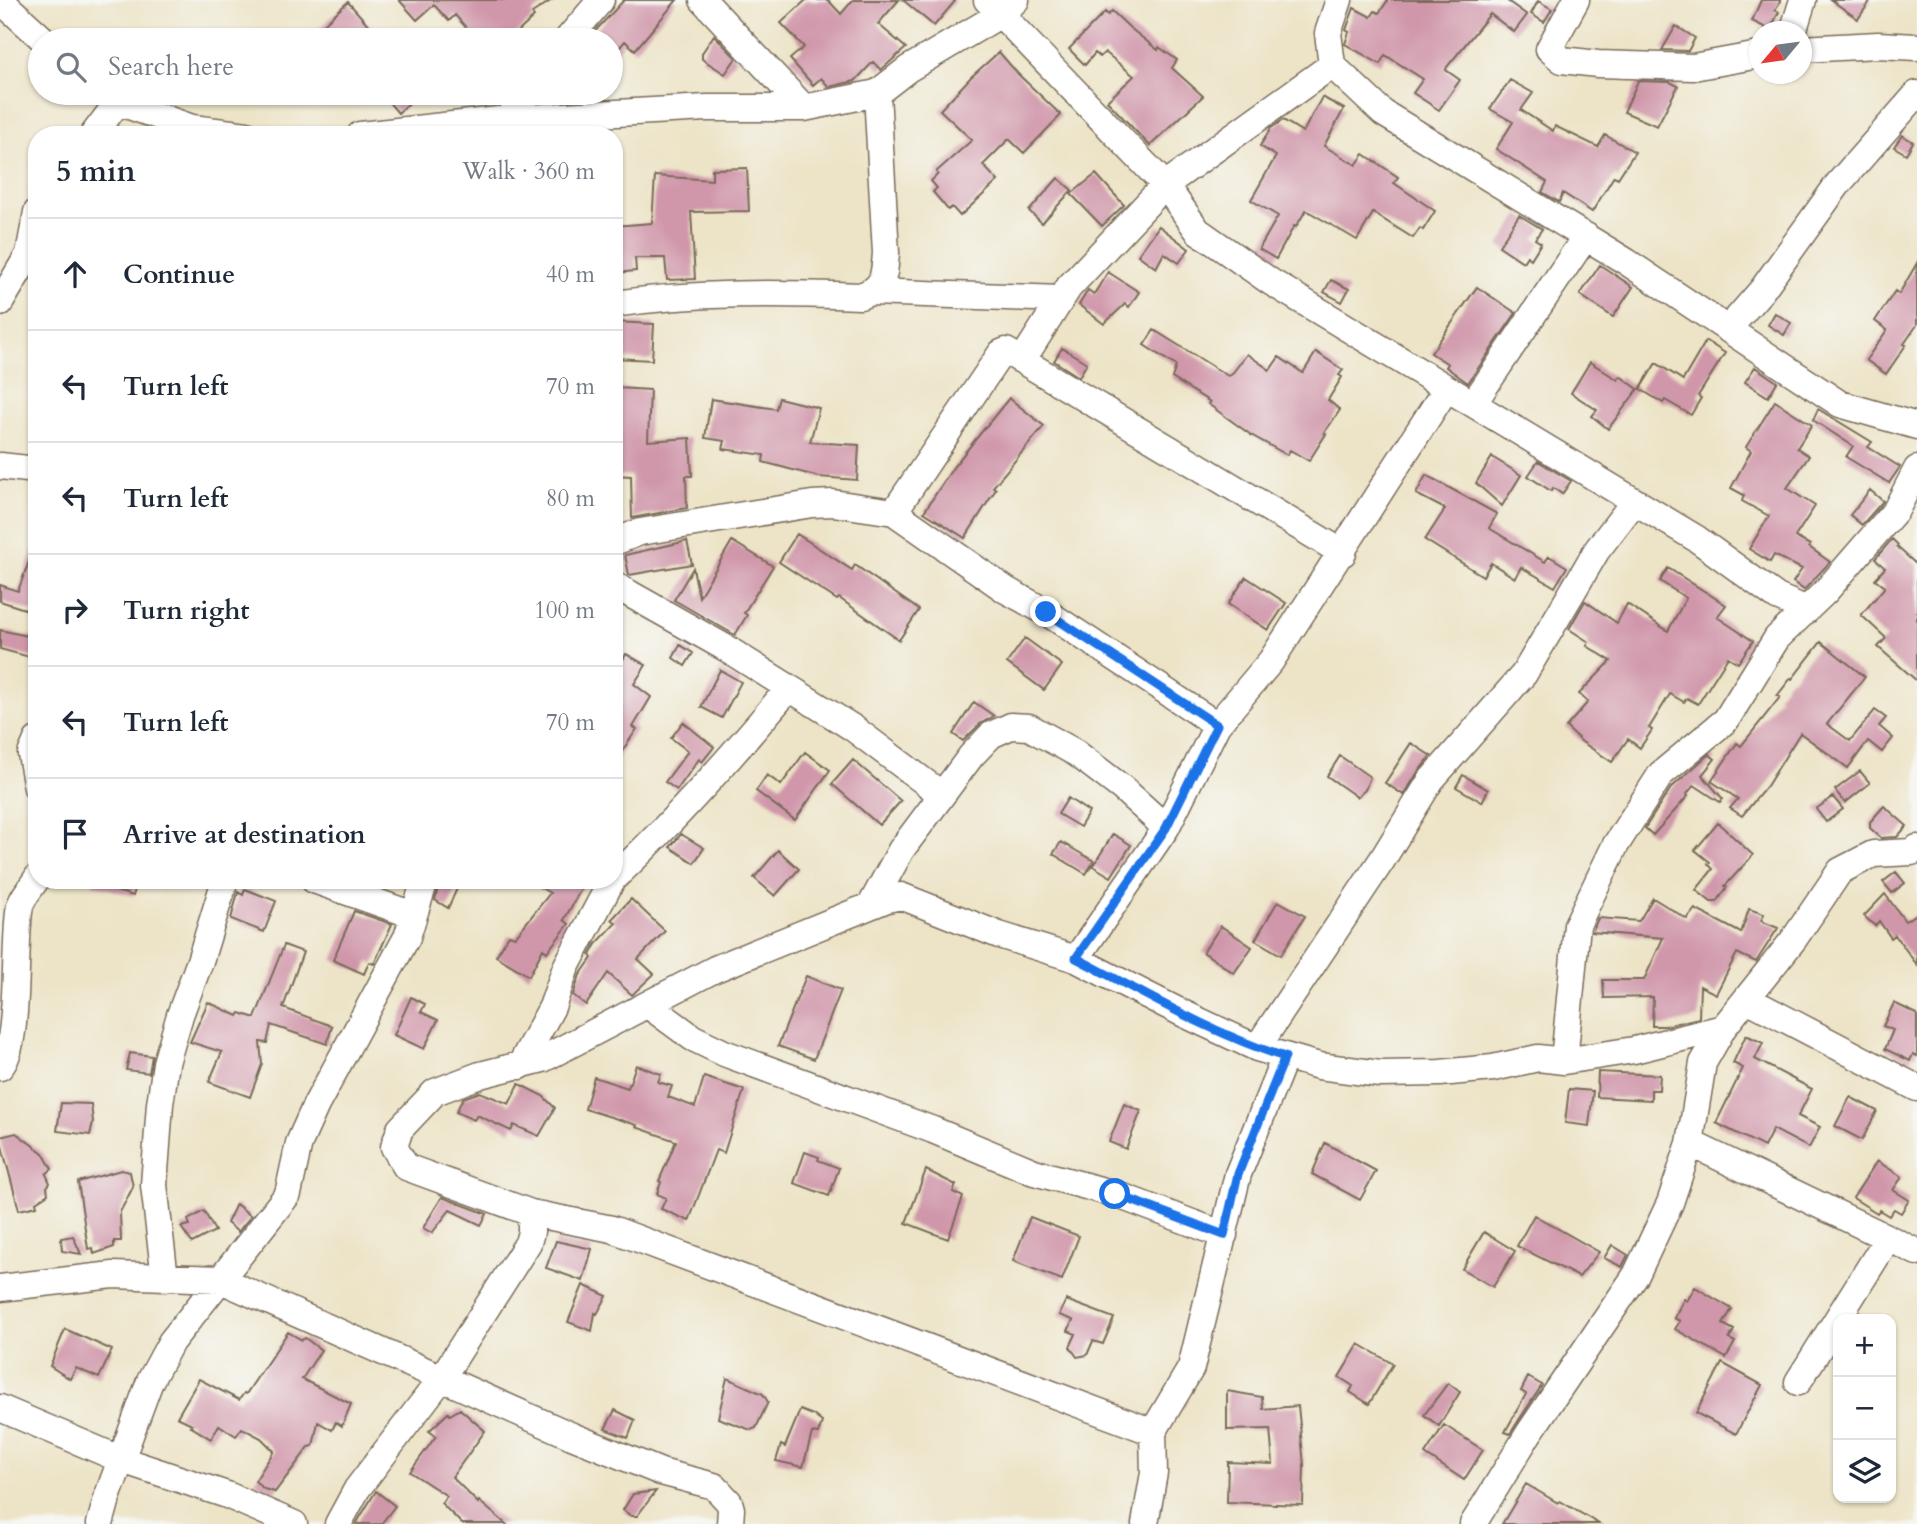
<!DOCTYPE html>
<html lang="en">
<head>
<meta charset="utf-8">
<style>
  :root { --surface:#fff; --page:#f2f2f3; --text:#1f2937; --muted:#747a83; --line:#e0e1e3 }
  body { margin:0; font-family:Cardo,serif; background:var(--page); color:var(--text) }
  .controls { position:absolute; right:21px; bottom:21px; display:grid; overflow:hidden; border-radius:14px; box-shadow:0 2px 5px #0004 }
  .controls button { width:63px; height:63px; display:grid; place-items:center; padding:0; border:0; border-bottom:2px solid var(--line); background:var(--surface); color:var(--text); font:35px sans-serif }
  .compass { position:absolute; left:1749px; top:21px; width:63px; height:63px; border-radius:50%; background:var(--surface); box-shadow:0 2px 5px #0004; rotate:241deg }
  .stop { position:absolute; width:21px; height:21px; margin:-16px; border:5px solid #1a73e8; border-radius:50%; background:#fff }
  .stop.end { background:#1a73e8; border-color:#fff; box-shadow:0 2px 7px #0008 }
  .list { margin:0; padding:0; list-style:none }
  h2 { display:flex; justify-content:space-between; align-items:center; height:91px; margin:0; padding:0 28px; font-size:30px }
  h2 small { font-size:23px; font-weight:400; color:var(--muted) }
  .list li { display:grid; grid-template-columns:46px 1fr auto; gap:21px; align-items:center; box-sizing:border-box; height:112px; padding:0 28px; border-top:2px solid var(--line) }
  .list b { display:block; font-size:26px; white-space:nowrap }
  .list em { font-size:23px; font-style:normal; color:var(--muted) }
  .icon { flex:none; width:38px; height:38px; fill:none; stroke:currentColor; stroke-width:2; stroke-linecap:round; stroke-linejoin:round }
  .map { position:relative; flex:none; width:1917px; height:1524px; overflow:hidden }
  .search { position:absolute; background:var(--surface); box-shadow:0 2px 5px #0004; left:28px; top:28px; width:595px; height:77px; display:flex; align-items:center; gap:18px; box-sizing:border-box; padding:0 24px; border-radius:38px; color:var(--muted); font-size:26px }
  .panel { position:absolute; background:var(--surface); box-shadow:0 2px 5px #0004; left:28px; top:126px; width:595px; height:763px; border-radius:28px }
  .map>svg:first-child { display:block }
</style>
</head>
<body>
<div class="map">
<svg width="1917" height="1524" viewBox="0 0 1917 1524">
  <rect width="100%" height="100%" fill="#f6f6f2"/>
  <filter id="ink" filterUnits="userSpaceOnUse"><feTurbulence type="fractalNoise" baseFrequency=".0143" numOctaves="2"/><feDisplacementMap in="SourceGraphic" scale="14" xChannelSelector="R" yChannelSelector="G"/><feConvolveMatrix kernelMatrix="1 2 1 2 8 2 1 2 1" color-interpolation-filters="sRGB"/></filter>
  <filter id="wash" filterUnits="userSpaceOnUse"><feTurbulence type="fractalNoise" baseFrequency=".00686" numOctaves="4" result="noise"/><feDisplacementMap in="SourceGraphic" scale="28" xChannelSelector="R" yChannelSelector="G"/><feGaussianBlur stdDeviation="1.57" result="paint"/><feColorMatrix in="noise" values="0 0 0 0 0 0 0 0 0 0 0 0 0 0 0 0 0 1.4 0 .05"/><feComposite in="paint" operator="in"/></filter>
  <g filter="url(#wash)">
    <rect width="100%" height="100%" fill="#ede4c7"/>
    <g id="blocks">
      <!-- building -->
      <path fill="#d097aa" d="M399 0H552L532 13 534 17 509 40H477L455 15 449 21 434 5 417 20Z
        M624 0H677L635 50 625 41 611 58V40H587Z
        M806 0H828L841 14 853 0H899L878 24 906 48 881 70 873 62 855 81 829 87 821 78 813 85 790 59 804 47 781 23Z
        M903 0H956L934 26Z
        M1388 0H1506L1527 15 1514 32 1490 14 1447 67 1446 70 1460 80 1439 110 1413 93 1423 79 1385 55 1380 64 1345 44 1349 32 1346 30 1354 8 1371 17 1375 11 1379 13Z
        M1761 0H1781L1775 10 1779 12 1770 30 1752 21Z
        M1831 0H1871L1858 19Z
        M1538 1 1552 9 1544 22 1531 14Z
        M348 2 372 29 360 40H306Z
        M1112 11 1130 28 1158 50 1159 47 1177 60 1172 68 1203 96 1150 146 1107 101 1134 76 1105 52 1100 57 1095 53 1085 65 1069 49 1105 12 1108 15Z
        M1676 26 1695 38 1688 51 1662 50Z
        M714 35 736 58 725 74 702 59V53Z
        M999 52 1018 74 1061 115 1024 153 1009 139 983 165 998 181 960 216 952 207 948 210 933 192 937 188 931 181 938 174 936 172 972 140 940 110 971 77Z
        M1510 80 1533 93 1521 110 1553 131 1555 126 1598 147 1605 135 1635 152 1618 178 1614 176 1592 212 1563 193 1559 202 1542 192 1547 182 1496 149 1513 122 1490 109Z
        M1638 81 1670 82 1678 86 1657 126 1624 112Z
        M381 93H421L398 113Z
        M1322 97 1344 109 1324 146 1356 165 1364 154 1398 177 1394 183 1435 211 1423 230 1420 228 1413 238 1373 213 1357 240 1306 210 1296 227 1294 226 1276 259 1259 249 1278 216 1251 200 1276 156 1260 146 1271 128 1283 120 1303 132Z
        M1902 135 1913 142 1906 154 1894 147Z
        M747 168 749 211 691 212 695 279 667 280 665 258H635L636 271 614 273V226L652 223 655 176 712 180V169Z
        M1096 174 1124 205 1102 226 1071 194Z
        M1058 178 1072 190 1042 223 1029 211Z
        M1519 215 1542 229 1535 239 1541 243 1531 259 1527 256 1523 262 1499 246Z
        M1159 226 1189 249 1179 263 1164 253 1156 268 1138 255Z
        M1917 263V325L1904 344 1906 345 1886 374 1866 360 1887 330 1875 321 1895 291 1899 294Z
        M1600 265 1633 287 1613 317 1580 295Z
        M1108 272 1139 292 1129 307 1125 304 1104 324 1079 305 1088 290 1094 294Z
        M1331 280 1349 289 1342 302 1324 292Z
        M1477 287 1516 313 1468 383 1446 367 1448 364 1431 353Z
        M1775 313 1791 323 1784 335 1768 325Z
        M614 322 654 324 652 360 614 358Z
        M1154 330 1228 376 1231 375 1247 354 1270 370 1279 357 1303 373 1316 352 1343 370 1339 375 1342 377 1328 400 1340 410 1324 433 1326 434 1309 461 1290 450 1287 455 1251 435 1208 404 1210 402 1172 378 1176 366 1144 345Z
        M1706 341 1725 353 1698 396 1701 398 1691 415 1665 400 1663 403 1640 389 1656 363 1683 380Z
        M1062 348 1087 363 1079 377 1054 361Z
        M1590 362 1618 380 1620 376 1638 389 1608 429 1592 416 1597 410 1571 393Z
        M1755 367 1777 382 1768 397 1745 382Z
        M618 388 650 390 648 441 690 438 692 476H686L687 508 632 518 631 476 615 475 618 425V416H614V398H618Z
        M779 398 819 408 810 442 859 445 857 480 819 477 763 462 764 455 723 449 725 441 705 438 711 399 776 409Z
        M1009 398 1044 426 993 487 996 489 965 538 924 512 954 466Z
        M1775 401 1812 425 1797 448 1809 456 1787 488 1815 506 1795 537 1810 545 1809 547 1830 562 1804 590 1793 582 1802 569 1774 555 1770 562 1749 549 1769 516 1742 501 1744 495 1731 488 1751 451 1746 447Z
        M1818 409 1872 442 1868 447 1900 467 1889 483 1846 457 1853 446 1813 420Z
        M1492 457 1521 475 1502 506 1476 483Z
        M1538 461 1571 481 1562 494 1553 488 1551 491 1528 476Z
        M1426 475 1497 514 1489 528 1545 562 1549 556 1567 567 1555 587 1521 567 1515 578 1491 563 1483 576 1425 540 1445 509 1416 494Z
        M1870 490 1883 501 1862 525 1850 515Z
        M797 534 852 570 855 565 919 610 899 640 839 598 837 600 779 562Z
        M1892 539 1898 545 1897 547 1917 565V681L1878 647 1886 638 1861 615 1885 587 1875 579 1885 568 1875 559Z
        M687 541 692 564 629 575 625 555Z
        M732 541 773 566 744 613 747 615 735 635 674 600 693 568 699 597Z
        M35 545H37V613L0 601V585L18 591Z
        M1668 568 1726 605 1717 617 1753 641 1738 663 1728 657 1698 704 1687 698 1684 702 1670 694 1649 728 1652 730 1640 748 1628 739 1612 762 1582 742 1566 727 1588 702 1579 694 1611 661 1587 646 1589 642 1569 629 1585 601 1617 623 1627 604 1668 631 1686 598 1660 581Z
        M1246 577 1286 603 1268 630 1228 604Z
        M0 630 37 638V659L0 649Z
        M1025 638 1062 665 1044 690 1007 663Z
        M1821 642 1865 677 1827 724 1850 741 1875 710 1886 718 1879 726 1893 738 1882 752 1868 741 1848 768 1800 733 1767 786 1742 816 1730 808 1738 799 1711 781 1737 743 1741 746 1780 697 1777 696 1791 678 1792 679Z
        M680 645 693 653 685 666 673 658Z
        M626 654 646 665 634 684 651 697 633 727 637 729 614 763V675Z
        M720 670 741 682 722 718 701 707Z
        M974 702 994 716 980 724 963 741 953 734Z
        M683 722 714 747 702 762 699 759 677 790 665 782 688 751 671 738Z
        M1411 743 1431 756 1418 772 1404 795 1385 783Z
        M805 752 830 770 795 820 756 791 767 775 781 785Z
        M1709 754 1715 759 1702 775 1723 799 1720 802 1694 785 1687 794 1688 796 1653 835 1645 828 1671 788Z
        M1340 756 1370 777 1365 790 1357 797 1327 776Z
        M853 760 901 801 879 825 832 784Z
        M1860 771 1870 783 1845 803 1835 790Z
        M1463 775 1488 790 1482 802 1456 787Z
        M1833 797 1843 809 1826 822 1816 809Z
        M1068 798 1089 812 1080 827 1058 814Z
        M1884 806 1907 826 1897 837 1881 838 1870 828V822Z
        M1718 823 1753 855 1725 886 1727 887 1717 902H1711L1696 890 1713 869 1708 864 1710 862 1695 850Z
        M681 834 704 848 694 863 670 847Z
        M1113 834 1131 845 1111 877 1093 866Z
        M1061 842 1094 861 1086 874 1053 854Z
        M778 850 799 869 775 896 754 878Z
        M1896 872 1905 883 1892 893 1883 882Z
        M93 880H138L133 896 93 884Z
        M440 880H461L448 908 435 900Z
        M527 880H586L564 920 569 924 547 952 543 949 529 976 496 956 509 935 515 937 550 893Z
        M245 889 276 901 264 932 231 919 238 892 243 895Z
        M1885 894 1905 921 1917 914V965L1895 935 1891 938 1879 921 1875 926 1864 916Z
        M1653 898 1687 919 1695 909 1741 933 1749 909 1764 914 1761 921 1778 928 1756 962 1737 953 1716 994 1700 986 1699 1018 1665 1026H1652L1653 997 1604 998 1603 980H1644L1663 938 1592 932 1598 918 1639 921Z
        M631 899 665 931 638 959 654 974 632 995 608 973 586 1005 573 995 580 975 592 958 590 955 596 944 616 923 612 919Z
        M1278 901 1305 916 1281 955 1255 940Z
        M354 911 392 924 374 964 369 962 364 974 333 960Z
        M1221 926 1252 947 1234 973 1203 952Z
        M284 945 303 952 283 1008 332 1026 327 1044 271 1025 267 1043 260 1042 262 1064 250 1097 209 1082 222 1052 190 1042 208 1002 238 1016 240 1013 255 1018Z
        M806 976 841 990 814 1059 778 1046Z
        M411 997 425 1004 421 1012 438 1020 424 1049 394 1035Z
        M1894 1003 1917 1014V1056L1913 1054 1910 1061 1885 1049 1893 1030 1883 1026Z
        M1746 1035 1763 1043 1755 1059 1812 1089 1798 1116 1820 1127 1809 1148 1773 1129 1764 1147 1716 1123 1743 1068 1733 1063Z
        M130 1053 152 1056 149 1073 126 1070Z
        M636 1065 661 1074 658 1082 672 1086 668 1097 695 1107 704 1077 744 1090 724 1153 716 1150 689 1221 661 1209 666 1198 657 1194 661 1182 659 1181 676 1141 636 1127 637 1125 585 1109 594 1077 628 1088Z
        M1598 1072 1660 1075 1659 1090H1651V1100L1597 1097Z
        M519 1084 543 1096 555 1108 539 1136 514 1125 511 1131 477 1115 474 1120 456 1112 463 1098 480 1092 509 1104Z
        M1569 1089 1593 1091 1589 1126 1565 1123Z
        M1850 1097 1877 1111 1862 1140 1835 1126Z
        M61 1103 91 1104 93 1122 90 1135 57 1131Z
        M1124 1104 1141 1111 1126 1149 1109 1142Z
        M16 1133 43 1153 52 1169 46 1174 50 1183 47 1187 48 1194 36 1202 37 1206 19 1210 0 1139V1137Z
        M1325 1143 1376 1171 1360 1200 1312 1174Z
        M805 1152 819 1157 818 1160 839 1168 829 1196 794 1183Z
        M1877 1161 1902 1177 1893 1190 1909 1200 1901 1213 1894 1209 1889 1216 1879 1210 1877 1213 1853 1198Z
        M121 1170 130 1172 133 1187 120 1212 121 1241H114V1247L94 1254 93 1248 88 1249 78 1182Z
        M926 1170 956 1185 953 1192 963 1197 948 1239 906 1223Z
        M442 1197 487 1214 481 1225 450 1210 432 1233 423 1228Z
        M236 1204 251 1216 238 1232 227 1223Z
        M204 1211 215 1231 192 1243 181 1227 190 1225 188 1220Z
        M1534 1215 1599 1252 1579 1277 1517 1246Z
        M1030 1217 1079 1236 1062 1280 1013 1261Z
        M1484 1232 1515 1251 1493 1287 1462 1269Z
        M73 1236 81 1254 62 1251 61 1238Z
        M556 1241 592 1249 583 1281 546 1268Z
        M1612 1245 1628 1255 1622 1267 1604 1258Z
        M583 1285 607 1296 597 1314 595 1313 592 1331 568 1322Z
        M1695 1287 1732 1309 1723 1324 1734 1330 1729 1339 1735 1342 1726 1358 1675 1329 1680 1321 1674 1318 1684 1299 1687 1301Z
        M1066 1300 1114 1318 1103 1344 1093 1341 1087 1355 1077 1357 1070 1347 1076 1334 1068 1331 1073 1320 1059 1315Z
        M65 1329 112 1350 99 1378 76 1368 70 1379 50 1366Z
        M288 1332 302 1340 305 1338 321 1350 302 1379 351 1404 342 1426 336 1422 332 1430 318 1422 313 1446 309 1447 275 1492 264 1489 255 1481 274 1451 261 1438 242 1428 236 1436 219 1425 211 1439 190 1426 192 1424 177 1417 199 1379 239 1400 244 1393 246 1394Z
        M1359 1344 1393 1364 1369 1404 1350 1392 1353 1386 1339 1377Z
        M1722 1363 1762 1385 1736 1434 1696 1413Z
        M1528 1377 1542 1385 1510 1434 1505 1432 1526 1394 1521 1391Z
        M727 1378 763 1394 768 1402 756 1428 751 1430 718 1418Z
        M1448 1383 1460 1392 1439 1426 1424 1415Z
        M1227 1391 1262 1397 1263 1409 1298 1406 1304 1465 1303 1505 1227 1502 1228 1462 1273 1464 1270 1429 1227 1430Z
        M460 1409 485 1431 452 1477 478 1503 479 1501 506 1524H462L441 1503 447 1496 410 1472 436 1436 429 1431 448 1413 450 1415Z
        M615 1410 635 1420 628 1438 605 1429Z
        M800 1410 813 1415 822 1422 818 1434 812 1433 803 1467 776 1461 781 1445 785 1447Z
        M1444 1425 1483 1450 1464 1480 1425 1454Z
        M1526 1484 1558 1503 1560 1501 1599 1524H1502Z
        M376 1491 395 1506 381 1524H356Z
        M656 1491 637 1516H631L623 1510 633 1494Z"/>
    </g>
  </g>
  <g filter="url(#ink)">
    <use href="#blocks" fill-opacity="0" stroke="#796b59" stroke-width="2"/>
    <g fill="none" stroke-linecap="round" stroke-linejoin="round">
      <defs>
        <path id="minor" d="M0 0 44 40
          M703 0 804 108
          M987 0 1165 185 1198 231 1271 282 1697 539 1777 597 1807 610
          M1576 0 1549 49 1562 60 1598 64 1693 67 1759 55
          M1793 32 1803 0
          M567 40 601 0
          M1801 49 1878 45 1917 47
          M1332 65 1383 113 1627 262 1840 404 1917 426
          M107 93 118 102 192 128 247 135
          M508 119 528 93
          M93 135 118 102
          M360 135 508 119 707 108H804L877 93 908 69 1001 14 1016 0
          M871 292 1061 299
          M0 303 29 254 37 212
          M614 304C696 292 778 293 860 296 885 288 884 276 886 253L877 93
          M1729 328 1762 290 1838 184 1917 94
          M1023 359 1069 287 1165 185 1332 65 1328 33 1339 0
          M1473 404 1586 236
          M0 466 37 470
          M894 512 1001 353 1006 351 1343 553
          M614 542 640 532 812 504 833 503 894 512 1006 590 1046 612 1217 725
          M614 585 724 647 853 728 942 795
          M37 740 31 754 37 788
          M614 878C677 819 734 754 789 688
          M314 880 413 915
          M871 905 901 850 971 756 991 735 1011 726 1029 727 1076 753 1122 788 1166 828
          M1076 959 1166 828 1217 725 1271 661 1446 389
          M1747 999 1917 1088
          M648 1005 693 1038 724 1053 933 1130 1034 1172 1115 1194 1224 1235
          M1257 1048 1382 860 1431 780 1524 674 1597 550 1634 502
          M1564 1061 1577 925 1615 846 1661 774 1726 720 1777 638 1826 591 1896 510 1917 469
          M520 1066 552 1007 566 967 612 880
          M0 1067C21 1047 13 939 20 906 22 897 32 887 37 878
          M1690 1143 1917 1252
          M165 1278 154 1185 160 1104 166 1063 180 1015 200 961 225 880
          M0 1288 113 1275 219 1279 572 1436 661 1472 714 1486 729 1502 731 1509 730 1524
          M1798 1382 1888 1238
          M0 1408 122 1460 227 1495 294 1524
          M1153 1432 612 1229 531 1213 406 1167 394 1147 400 1129 435 1092 480 1075 543 1059 715 969 887 899 901 896 999 935 1076 959 1180 1012 1257 1048 1319 1066 1380 1074 1440 1073 1493 1068 1538 1058 1564 1061 1634 1050 1723 1028
          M100 1524 108 1495 150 1381 171 1342 288 1194 299 1143 316 1105 407 937 425 880
          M338 1524 357 1489 441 1379 528 1243 531 1232V1213
          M1145 1524 1154 1473 1153 1432 1191 1368 1238 1174 1285 1057
          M1473 1524 1529 1433 1636 1275 1670 1203 1690 1143 1703 1063 1723 1028 1794 939 1840 871 1873 854 1912 852 1917 848"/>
      </defs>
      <!-- minor casing -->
      <use href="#minor" stroke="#796b59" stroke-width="29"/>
      <!-- minor -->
      <use href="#minor" stroke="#fff" stroke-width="26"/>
    </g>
  </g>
  <g fill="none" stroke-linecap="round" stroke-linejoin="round" filter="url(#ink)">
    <!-- route -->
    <path stroke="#1a73e8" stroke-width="9" d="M1046 612 1217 725 1166 828 1076 958C1144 993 1212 1034 1285 1057L1238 1174 1224 1235 1115 1194"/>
  </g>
</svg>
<div class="controls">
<button>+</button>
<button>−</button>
<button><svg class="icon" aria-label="layers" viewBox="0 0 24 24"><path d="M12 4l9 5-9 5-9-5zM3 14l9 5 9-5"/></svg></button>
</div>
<svg class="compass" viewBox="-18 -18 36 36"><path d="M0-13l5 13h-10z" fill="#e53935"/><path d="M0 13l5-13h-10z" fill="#747a83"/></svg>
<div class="stop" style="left:1115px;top:1194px"></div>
<div class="stop end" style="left:1046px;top:612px"></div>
<div class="search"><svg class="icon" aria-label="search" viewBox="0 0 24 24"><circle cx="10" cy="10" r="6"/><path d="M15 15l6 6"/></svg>Search here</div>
<section class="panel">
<h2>5 min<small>Walk · 360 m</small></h2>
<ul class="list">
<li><svg class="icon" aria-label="ahead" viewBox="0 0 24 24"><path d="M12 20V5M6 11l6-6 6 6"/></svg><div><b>Continue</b></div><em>40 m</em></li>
<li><svg class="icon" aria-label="left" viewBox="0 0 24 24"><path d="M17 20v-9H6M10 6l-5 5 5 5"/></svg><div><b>Turn left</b></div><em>70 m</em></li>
<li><svg class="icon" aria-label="left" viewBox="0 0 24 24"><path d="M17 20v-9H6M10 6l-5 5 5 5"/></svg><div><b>Turn left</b></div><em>80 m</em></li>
<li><svg class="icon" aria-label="right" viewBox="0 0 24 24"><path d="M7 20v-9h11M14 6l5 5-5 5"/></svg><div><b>Turn right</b></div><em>100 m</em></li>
<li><svg class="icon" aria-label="left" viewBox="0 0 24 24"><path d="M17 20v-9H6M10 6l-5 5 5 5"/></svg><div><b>Turn left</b></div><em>70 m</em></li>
<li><svg class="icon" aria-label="arrive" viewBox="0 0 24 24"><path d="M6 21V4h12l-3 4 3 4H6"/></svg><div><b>Arrive at destination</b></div></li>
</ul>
</section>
</div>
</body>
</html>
